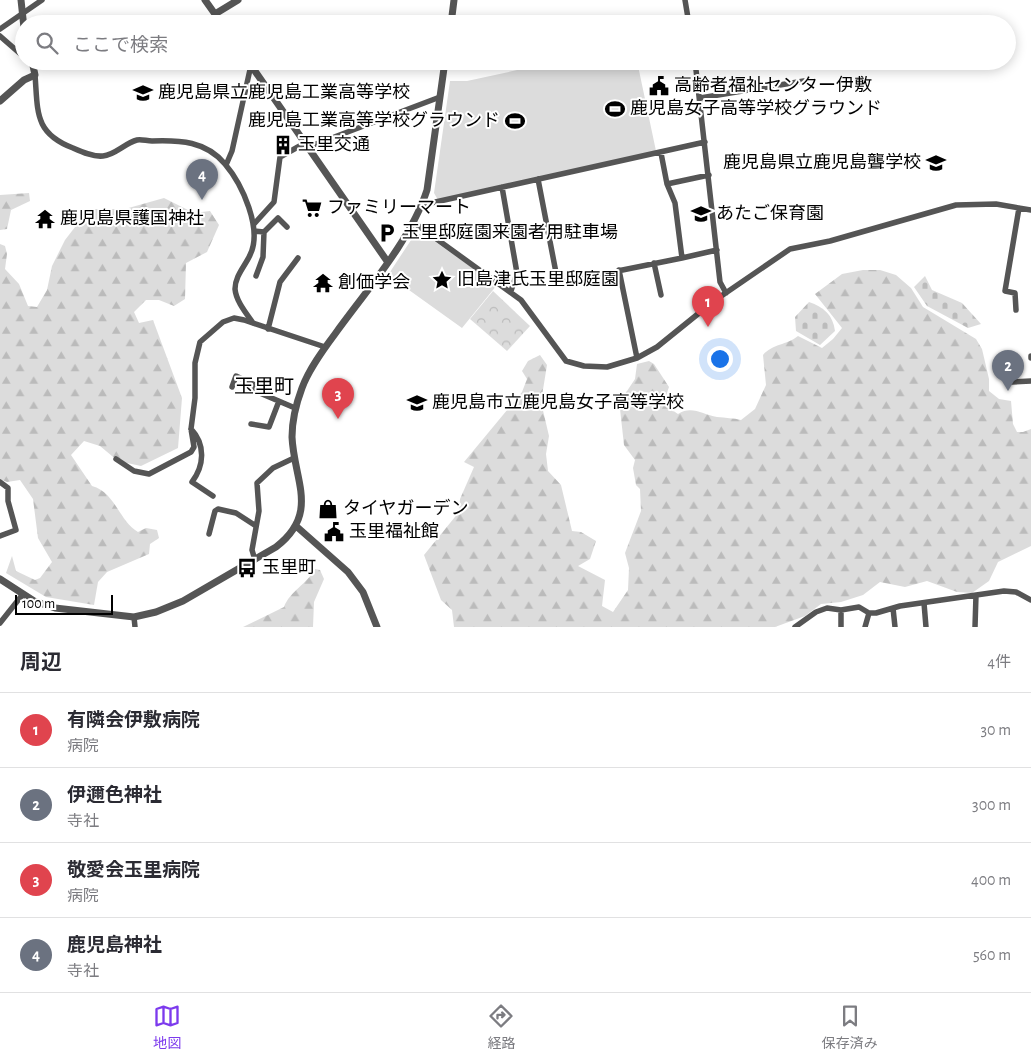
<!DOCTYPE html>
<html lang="ja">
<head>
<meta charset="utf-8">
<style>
  :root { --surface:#fff; --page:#f2f2f3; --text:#2b2b33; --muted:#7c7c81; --line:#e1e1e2; --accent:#7c3aed }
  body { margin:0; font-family:"Alegreya Sans","Noto Sans JP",sans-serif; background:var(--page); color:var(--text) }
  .scale { position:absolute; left:15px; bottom:12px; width:98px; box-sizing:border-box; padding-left:5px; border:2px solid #000; border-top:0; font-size:14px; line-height:18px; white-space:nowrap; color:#000; -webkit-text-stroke:4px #fff; paint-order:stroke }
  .you { position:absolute; left:719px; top:358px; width:18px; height:18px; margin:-12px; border:4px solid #fff; border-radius:50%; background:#1a73e8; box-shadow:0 0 0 8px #1a73e833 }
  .badge { display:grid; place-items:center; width:32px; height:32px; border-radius:50%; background:var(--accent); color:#fff; font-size:16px; font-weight:700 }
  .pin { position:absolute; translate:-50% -41px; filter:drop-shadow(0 1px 2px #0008) }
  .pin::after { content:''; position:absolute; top:26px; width:18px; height:15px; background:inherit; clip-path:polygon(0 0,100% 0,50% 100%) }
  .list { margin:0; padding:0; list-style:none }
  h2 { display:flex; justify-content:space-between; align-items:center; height:65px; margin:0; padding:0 20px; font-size:21px }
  h2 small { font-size:16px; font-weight:400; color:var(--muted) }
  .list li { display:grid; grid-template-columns:32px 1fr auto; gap:15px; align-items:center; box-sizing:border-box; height:75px; padding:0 20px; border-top:1px solid var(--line) }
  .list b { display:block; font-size:19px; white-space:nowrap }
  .list p { margin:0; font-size:16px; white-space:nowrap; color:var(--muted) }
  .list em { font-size:16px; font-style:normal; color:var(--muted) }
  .icon { flex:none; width:28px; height:28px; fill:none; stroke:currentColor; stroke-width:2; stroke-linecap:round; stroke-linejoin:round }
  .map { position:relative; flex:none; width:1031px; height:627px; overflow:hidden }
  .search { position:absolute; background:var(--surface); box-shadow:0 2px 12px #0003; left:15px; right:15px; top:15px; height:55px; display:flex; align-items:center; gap:12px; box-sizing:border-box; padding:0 18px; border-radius:28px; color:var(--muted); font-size:19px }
  .sheet { height:365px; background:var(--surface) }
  nav { display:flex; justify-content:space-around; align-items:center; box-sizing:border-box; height:70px; border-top:1px solid var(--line); background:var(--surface); font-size:14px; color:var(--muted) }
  nav a { display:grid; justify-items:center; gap:2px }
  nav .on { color:var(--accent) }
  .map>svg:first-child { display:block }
</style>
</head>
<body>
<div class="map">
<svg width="1031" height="627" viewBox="0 0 1031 627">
  <defs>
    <pattern id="forest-firs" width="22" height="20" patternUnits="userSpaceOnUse" patternTransform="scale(1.25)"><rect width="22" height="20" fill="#dcdcdc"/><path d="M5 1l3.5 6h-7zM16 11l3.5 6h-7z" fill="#bbb"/></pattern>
    <pattern id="cemetery-stones" width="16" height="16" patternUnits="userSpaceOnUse" patternTransform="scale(1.25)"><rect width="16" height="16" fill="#dcdcdc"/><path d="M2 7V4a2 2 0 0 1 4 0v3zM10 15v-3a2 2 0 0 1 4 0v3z" fill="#bbb"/></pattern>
    <pattern id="park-crowns" width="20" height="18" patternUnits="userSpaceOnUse" patternTransform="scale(1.25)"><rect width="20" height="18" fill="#dcdcdc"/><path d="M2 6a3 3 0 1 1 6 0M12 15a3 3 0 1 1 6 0" fill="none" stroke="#bbb"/></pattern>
  </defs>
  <rect width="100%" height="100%" fill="#fff"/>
  <!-- green -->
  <path fill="#dcdcdc" d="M559 61 560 70 603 61H637L656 151 438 200 434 193 450 81H467Z
    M415 234H424L497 285 462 328 388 275Z"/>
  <!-- forest -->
  <path fill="url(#forest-firs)" d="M29 193 30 201 11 210 7 229 0 230V195Z
    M164 198 194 213 210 211 219 225 207 252 186 263 185 299 174 306 159 300H146L134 312 139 323 153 320 182 398 178 448 141 466 118 461 100 446 84 441 71 455 92 486C115 492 119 521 138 532L146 528 157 530 159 538 150 544 149 554 107 572 98 582 94 605 46 597 6 573 12 556 16 571 35 580 40 578 52 562 38 538 33 499 20 480 7 482 0 479V244L5 246 7 254 5 269 19 284 28 306 37 307 47 290 52 266 65 240 89 209H125Z
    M863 270H880L896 275 911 288 923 307 976 339 982 349 989 379V391L999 399 1011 401 1013 424 1017 432H1023L1031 429V546L998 562 989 581 972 593 957 592 927 581 905 587 880 582 863 595 841 602 821 604 805 616 775 627H454L452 610 441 600 424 555 459 512 460 499 474 467 464 462 522 392 527 379 522 371 528 361 540 355 547 365 541 402 549 436 546 454 548 471 561 485 572 531 581 532 596 541 590 559 578 566 605 580 602 606 613 612 628 590 629 568 625 553 641 511 640 489 636 485 633 468 635 460 624 445 620 409 621 400 635 379 637 364 649 361 654 364 669 387C664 400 665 406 678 414 692 405 703 415 717 417 726 418 733 418 741 420L755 409 766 385 763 355C772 344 787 345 798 336L822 348 833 339 842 328 815 294 842 274Z
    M315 569 320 570 324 579 314 602 313 627H243L284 607C290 591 307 584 315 569Z"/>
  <!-- cemetery -->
  <path fill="url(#cemetery-stones)" d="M925 276 932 290 962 303 981 324 968 328 927 306 914 287Z
    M809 302C824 307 833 315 835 331L820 345 796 331 795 317Z"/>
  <!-- park -->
  <path fill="url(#park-crowns)" d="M493 291 530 326 507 351 470 319Z"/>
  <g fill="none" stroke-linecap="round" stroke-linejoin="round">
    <!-- minor -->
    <path stroke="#555" stroke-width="5.5" d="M685 0 689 24
      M0 29 42 0
      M0 36 24 57
      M695 61 720 282 726 293
      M35 75C38 112 34 133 73 148 82 152 93 157 103 156 115 155 125 143 137 140 141 139 147 141 152 141 180 140 206 141 225 164 242 184 263 229 250 255 245 266 235 276 235 289 236 301 246 313 253 323
      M700 98 804 81
      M308 147 440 97
      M226 165 232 151 251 65
      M538 179 558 283 682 258 675 203 667 184 661 153
      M667 184 709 175
      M502 187 517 273 511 291
      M422 205 705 142
      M413 222 521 300 566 361 584 366 607 367 637 358 657 347 714 301 790 249 830 241 956 205 996 204 1031 210
      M254 224 274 202 280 157 305 143
      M254 231 264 232 263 257 256 276
      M264 232 278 218 287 227
      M682 258 717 250
      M654 263 661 295
      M619 270 637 358
      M1016 310 1015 293 1005 291 1019 208
      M268 329 280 282 298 258
      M1031 356V358
      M1012 382 1031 381
      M232 387 236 376 255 385 253 390 295 408
      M251 424 269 427 279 401
      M191 429C206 445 204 466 192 482L213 496
      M116 459 134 471 149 474 191 452 194 447 191 429 195 398V363L200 342 223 322 234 318 244 320 325 347
      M0 482 8 488V501L16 530 0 536
      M209 534 215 511 218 509 236 513 256 526
      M255 560 252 550 259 511 257 483 273 468 294 458
      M924 603 926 627
      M893 608 895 627
      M841 610V627
      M134 617 135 627
      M0 623 23 594
      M795 627 816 612 827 608 841 610 859 607 869 613H876L900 606 1004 591 1016 592 1031 600
      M865 627 869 613
      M975 627 976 595"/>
    <!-- tertiary -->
    <path stroke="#555" stroke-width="7" d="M21 0 24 28
      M205 0 222 24
      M215 14 238 0
      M451 24 454 0
      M248 61 387 261
      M0 101 24 80 35 75 32 61
      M296 526 348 572 363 592 377 627
      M0 579 34 601 55 608 134 617 156 612 183 601 276 547C320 513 294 481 292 437 292 420 296 404 302 388 309 369 323 350 335 334 366 291 411 240 427 190L445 61"/>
  </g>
  <!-- icons -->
  <defs>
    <symbol id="civic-bare" viewBox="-9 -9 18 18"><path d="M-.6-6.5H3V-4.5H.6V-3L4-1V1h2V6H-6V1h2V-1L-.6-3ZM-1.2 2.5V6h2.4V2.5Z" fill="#000" stroke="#fff" stroke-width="2.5" paint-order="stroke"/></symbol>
    <symbol id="school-bare" viewBox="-9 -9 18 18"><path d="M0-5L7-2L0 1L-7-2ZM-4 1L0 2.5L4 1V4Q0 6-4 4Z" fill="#000" stroke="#fff" stroke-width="2.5" paint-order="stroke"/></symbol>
    <symbol id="stadium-bare" viewBox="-9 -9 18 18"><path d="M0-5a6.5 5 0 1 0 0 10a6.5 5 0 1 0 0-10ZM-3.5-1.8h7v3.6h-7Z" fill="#000" stroke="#fff" stroke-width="2.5" paint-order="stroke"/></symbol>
    <symbol id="building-bare" viewBox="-9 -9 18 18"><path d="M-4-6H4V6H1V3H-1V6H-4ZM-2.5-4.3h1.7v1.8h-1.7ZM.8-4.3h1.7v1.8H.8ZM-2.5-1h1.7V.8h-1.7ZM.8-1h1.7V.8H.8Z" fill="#000" stroke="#fff" stroke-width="2.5" paint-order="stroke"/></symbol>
    <symbol id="supermarket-bare" viewBox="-9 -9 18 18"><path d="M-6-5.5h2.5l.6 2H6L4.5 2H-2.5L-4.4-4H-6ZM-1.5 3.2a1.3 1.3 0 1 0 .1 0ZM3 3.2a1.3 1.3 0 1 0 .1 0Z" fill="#000" stroke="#fff" stroke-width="2.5" paint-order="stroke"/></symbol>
    <symbol id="temple-bare" viewBox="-9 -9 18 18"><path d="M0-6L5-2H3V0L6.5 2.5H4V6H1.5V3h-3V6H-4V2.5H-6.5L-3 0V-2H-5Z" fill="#000" stroke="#fff" stroke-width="2.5" paint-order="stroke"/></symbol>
    <symbol id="parking-bare" viewBox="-9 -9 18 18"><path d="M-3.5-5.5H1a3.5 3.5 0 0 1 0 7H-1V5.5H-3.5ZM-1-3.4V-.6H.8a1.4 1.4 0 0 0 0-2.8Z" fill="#000" stroke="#fff" stroke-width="2.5" paint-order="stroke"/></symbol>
    <symbol id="sight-bare" viewBox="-9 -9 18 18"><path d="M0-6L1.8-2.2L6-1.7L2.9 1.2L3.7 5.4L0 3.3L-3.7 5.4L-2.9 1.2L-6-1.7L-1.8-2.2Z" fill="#000" stroke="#fff" stroke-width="2.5" paint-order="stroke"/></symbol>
    <symbol id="shop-bare" viewBox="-9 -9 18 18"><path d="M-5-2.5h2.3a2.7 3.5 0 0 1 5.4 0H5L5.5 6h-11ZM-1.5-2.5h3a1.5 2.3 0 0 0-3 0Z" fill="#000" stroke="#fff" stroke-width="2.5" paint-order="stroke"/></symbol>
    <symbol id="bus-bare" viewBox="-9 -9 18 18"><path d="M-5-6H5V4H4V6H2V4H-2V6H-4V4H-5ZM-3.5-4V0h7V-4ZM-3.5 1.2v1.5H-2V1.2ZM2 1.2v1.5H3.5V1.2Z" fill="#000" stroke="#fff" stroke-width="2.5" paint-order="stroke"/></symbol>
  </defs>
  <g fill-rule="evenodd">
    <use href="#civic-bare" x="645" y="72" width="28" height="28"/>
    <use href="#school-bare" x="129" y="79" width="28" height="28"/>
    <use href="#stadium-bare" x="601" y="95" width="28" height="28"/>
    <use href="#stadium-bare" x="501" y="107" width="28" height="28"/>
    <use href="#building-bare" x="269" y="131" width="28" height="28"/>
    <use href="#school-bare" x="922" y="149" width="28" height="28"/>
    <use href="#supermarket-bare" x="298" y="194" width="28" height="28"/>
    <use href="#school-bare" x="687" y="200" width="28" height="28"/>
    <use href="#temple-bare" x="31" y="205" width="28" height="28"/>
    <use href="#parking-bare" x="373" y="219" width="28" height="28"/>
    <use href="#sight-bare" x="428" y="266" width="28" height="28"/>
    <use href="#temple-bare" x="309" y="269" width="28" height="28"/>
    <use href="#school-bare" x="403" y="389" width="28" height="28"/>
    <use href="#shop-bare" x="314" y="495" width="28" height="28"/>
    <use href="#civic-bare" x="320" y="518" width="28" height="28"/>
    <use href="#bus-bare" x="233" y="554" width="28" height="28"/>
  </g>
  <g text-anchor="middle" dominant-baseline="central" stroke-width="4" stroke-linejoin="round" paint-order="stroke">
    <!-- poi labels -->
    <g font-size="18" fill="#000" stroke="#fff" text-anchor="start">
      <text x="674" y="86">高齢者福祉センター伊敷</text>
      <text x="158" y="93">鹿児島県立鹿児島工業高等学校</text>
      <text x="630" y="109">鹿児島女子高等学校グラウンド</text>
      <text x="500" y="121" text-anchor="end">鹿児島工業高等学校グラウンド</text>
      <text x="298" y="145">玉里交通</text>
      <text x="921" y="163" text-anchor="end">鹿児島県立鹿児島聾学校</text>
      <text x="327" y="208">ファミリーマート</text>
      <text x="716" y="214">あたご保育園</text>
      <text x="60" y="219">鹿児島県護国神社</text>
      <text x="402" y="233">玉里邸庭園来園者用駐車場</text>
      <text x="457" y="280">旧島津氏玉里邸庭園</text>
      <text x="338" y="283">創価学会</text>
      <text x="432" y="403">鹿児島市立鹿児島女子高等学校</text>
      <text x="343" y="509">タイヤガーデン</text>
      <text x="349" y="532">玉里福祉館</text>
      <text x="262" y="568">玉里町</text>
    </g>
    <!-- quarter labels -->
    <g font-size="20" fill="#000" stroke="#fff">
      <text x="264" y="387">玉里町</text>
    </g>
  </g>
</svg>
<div class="scale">100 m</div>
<div class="you"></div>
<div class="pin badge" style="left:708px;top:327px;background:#e0444e">1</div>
<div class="pin badge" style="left:1008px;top:391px;background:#6b7280">2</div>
<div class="pin badge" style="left:338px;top:419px;background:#e0444e">3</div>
<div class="pin badge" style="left:202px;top:200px;background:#6b7280">4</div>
<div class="search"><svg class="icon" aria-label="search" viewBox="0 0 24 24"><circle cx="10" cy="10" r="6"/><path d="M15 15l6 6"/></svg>ここで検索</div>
</div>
<section class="sheet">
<h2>周辺<small>4件</small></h2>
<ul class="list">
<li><span class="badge" style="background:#e0444e">1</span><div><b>有隣会伊敷病院</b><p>病院</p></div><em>30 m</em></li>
<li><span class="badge" style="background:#6b7280">2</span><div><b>伊邇色神社</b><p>寺社</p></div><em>300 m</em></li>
<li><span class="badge" style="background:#e0444e">3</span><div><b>敬愛会玉里病院</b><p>病院</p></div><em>400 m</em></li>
<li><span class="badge" style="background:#6b7280">4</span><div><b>鹿児島神社</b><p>寺社</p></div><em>560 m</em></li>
</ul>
</section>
<nav>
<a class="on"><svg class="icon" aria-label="map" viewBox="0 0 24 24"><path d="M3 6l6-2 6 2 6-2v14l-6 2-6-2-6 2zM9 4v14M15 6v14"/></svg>地図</a>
<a><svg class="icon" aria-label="directions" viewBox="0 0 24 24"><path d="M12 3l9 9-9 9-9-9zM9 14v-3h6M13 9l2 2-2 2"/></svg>経路</a>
<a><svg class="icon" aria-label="saved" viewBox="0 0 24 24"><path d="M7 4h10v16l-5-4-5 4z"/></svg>保存済み</a>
</nav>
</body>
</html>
